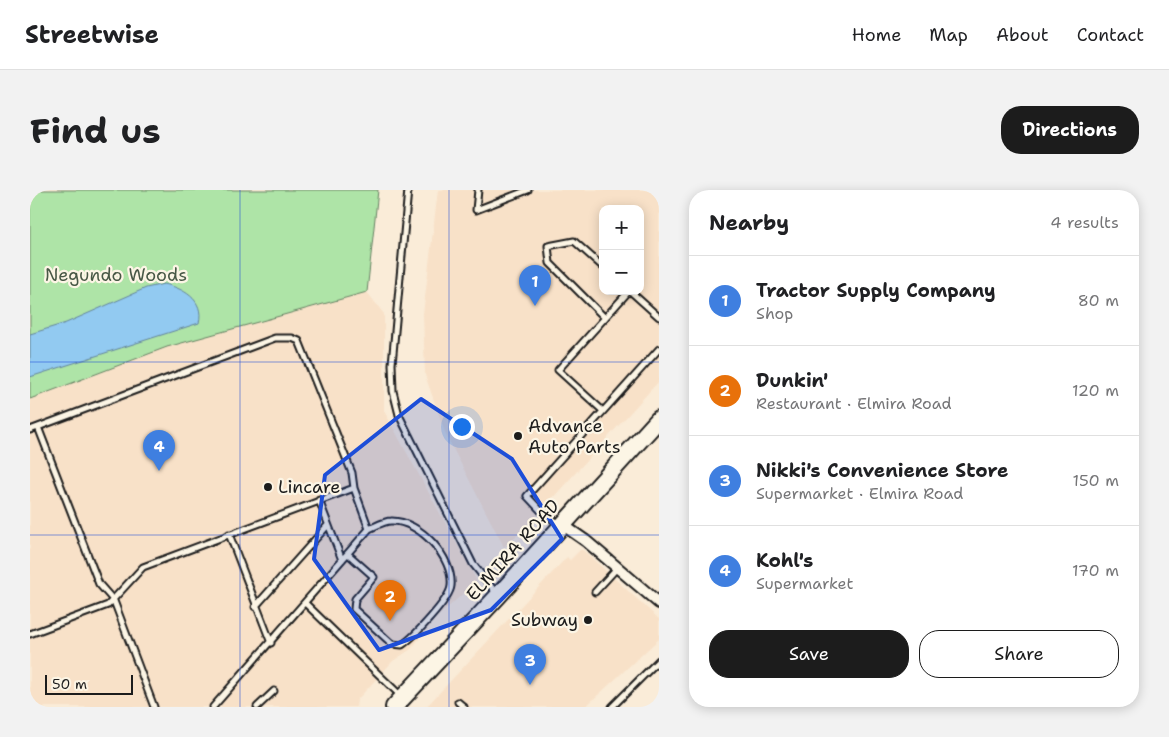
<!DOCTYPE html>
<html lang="en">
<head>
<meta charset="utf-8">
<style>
  :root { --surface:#fff; --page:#f2f2f2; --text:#202124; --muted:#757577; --line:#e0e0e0; --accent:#1c1c1c }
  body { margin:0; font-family:"Shantell Sans",sans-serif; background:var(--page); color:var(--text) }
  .controls { position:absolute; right:15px; top:15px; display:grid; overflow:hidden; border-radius:10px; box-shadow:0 2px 12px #0003 }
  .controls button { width:45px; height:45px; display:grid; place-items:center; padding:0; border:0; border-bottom:1px solid var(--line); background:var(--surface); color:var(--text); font:25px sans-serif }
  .scale { position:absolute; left:15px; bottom:12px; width:88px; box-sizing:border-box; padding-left:5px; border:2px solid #1c1c1c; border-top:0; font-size:14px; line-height:18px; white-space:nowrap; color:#1c1c1c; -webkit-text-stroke:4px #fcf5e5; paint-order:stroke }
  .you { position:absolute; left:431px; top:236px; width:18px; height:18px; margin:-12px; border:4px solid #fff; border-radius:50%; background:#1a73e8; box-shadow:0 0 0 8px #1a73e833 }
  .badge { display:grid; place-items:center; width:32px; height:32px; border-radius:50%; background:var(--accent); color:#fff; font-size:16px; font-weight:700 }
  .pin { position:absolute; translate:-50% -41px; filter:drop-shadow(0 1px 2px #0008) }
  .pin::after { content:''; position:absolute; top:26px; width:18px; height:15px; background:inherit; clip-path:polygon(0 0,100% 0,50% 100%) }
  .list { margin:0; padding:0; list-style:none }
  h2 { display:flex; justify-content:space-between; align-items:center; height:65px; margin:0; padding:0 20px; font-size:21px }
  h2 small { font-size:16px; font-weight:400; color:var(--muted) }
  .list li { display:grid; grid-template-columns:32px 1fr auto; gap:15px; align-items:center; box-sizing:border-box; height:90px; padding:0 20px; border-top:1px solid var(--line) }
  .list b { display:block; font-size:19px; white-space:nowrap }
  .list p { margin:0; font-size:16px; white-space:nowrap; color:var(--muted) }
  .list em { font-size:16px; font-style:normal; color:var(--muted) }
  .actions { display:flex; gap:10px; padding:15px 20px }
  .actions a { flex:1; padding:11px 0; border:1px solid var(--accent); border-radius:20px; text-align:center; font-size:18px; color:var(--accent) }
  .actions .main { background:var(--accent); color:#fff }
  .map { position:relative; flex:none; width:629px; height:517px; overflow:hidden; border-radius:20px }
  header { display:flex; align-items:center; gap:30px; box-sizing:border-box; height:70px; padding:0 25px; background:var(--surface); border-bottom:1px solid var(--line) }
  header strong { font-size:24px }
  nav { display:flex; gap:28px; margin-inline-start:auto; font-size:18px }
  .intro { display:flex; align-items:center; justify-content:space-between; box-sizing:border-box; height:120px; padding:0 30px }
  h1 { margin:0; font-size:35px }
  .button { padding:12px 22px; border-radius:20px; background:var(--accent); color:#fff; font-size:18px; font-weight:700 }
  main { display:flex; gap:30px; padding:0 30px }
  aside { flex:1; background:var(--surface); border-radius:20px; box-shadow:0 2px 12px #0003 }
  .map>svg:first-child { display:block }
</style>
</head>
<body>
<header>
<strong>Streetwise</strong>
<nav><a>Home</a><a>Map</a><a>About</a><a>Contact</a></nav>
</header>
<div class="intro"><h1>Find us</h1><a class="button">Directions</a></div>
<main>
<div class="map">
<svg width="629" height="517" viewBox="0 0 629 517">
  <rect width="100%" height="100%" fill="#faecd8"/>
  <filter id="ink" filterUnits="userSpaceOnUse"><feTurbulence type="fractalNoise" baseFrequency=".02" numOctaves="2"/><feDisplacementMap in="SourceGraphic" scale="10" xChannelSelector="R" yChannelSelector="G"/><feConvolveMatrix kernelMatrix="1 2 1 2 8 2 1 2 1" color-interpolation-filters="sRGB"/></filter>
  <g filter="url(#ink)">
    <!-- built -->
    <path fill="#f8e1c8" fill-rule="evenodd" d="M408 0H629V191L500 333 474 357 416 245 395 185 393 124ZM573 19H610V101H573Z
      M337 102 354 124V221L447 391 405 429 381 459 363 471 327 510 326 517H0V209L137 157Z
      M550 360H553L629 429V449L555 517H396L537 367 540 370Z"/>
    <!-- green -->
    <path fill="#aee4a7" stroke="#658062" d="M0 0H348L337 102 137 157 0 209Z"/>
    <!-- water -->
    <path fill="#92caf1" stroke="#63849c" d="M134 94C152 98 175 109 169 133L0 187V144L36 133 116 98Z"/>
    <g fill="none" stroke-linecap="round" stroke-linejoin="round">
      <defs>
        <path id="service" d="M378 0 362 174 363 201 369 225 443 374 467 404
          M448 0 446 20 498 0
          M573 77 544 51 518 56 520 73 575 128
          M600 101 629 127
          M573 221 528 180 599 101
          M8 237 69 394 84 411 124 517
          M0 240 245 148H262L269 151 322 283 324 298 339 339 183 517
          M289 310 312 370
          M530 334 512 322 497 306 629 159
          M199 344 241 453
          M318 364 344 387 325 409 324 419 362 454 372 455C384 447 420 409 421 396 424 368 389 330 361 331 354 331 346 336 339 339
          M565 402 587 378
          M275 413 372 507
          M225 417 298 335
          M0 444 78 415 113 377 324 298
          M428 512 434 517
          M227 517 244 501
          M582 517 629 470"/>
        <path id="minor" d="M533 335 556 351 629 413"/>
        <path id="trunk" d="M364 517 468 406 629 229"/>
      </defs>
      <!-- service casing -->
      <use href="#service" stroke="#1c1c1c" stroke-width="9"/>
      <!-- minor casing -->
      <use href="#minor" stroke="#1c1c1c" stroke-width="14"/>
      <!-- trunk casing -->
      <use href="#trunk" stroke="#1c1c1c" stroke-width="20"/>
      <!-- service -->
      <use href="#service" stroke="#fcf5e5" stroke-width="5"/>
      <!-- minor -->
      <use href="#minor" stroke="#fcf5e5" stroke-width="10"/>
      <!-- trunk -->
      <use href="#trunk" stroke="#fcf5e5" stroke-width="16"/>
    </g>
  </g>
  <!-- marked area -->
  <path fill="#1d4ed8" fill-opacity="0.2" stroke="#1d4ed8" stroke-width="4" stroke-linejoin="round" d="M391 209 482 269 532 349 461 420 349 460 284 369 295 285Z"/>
  <!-- grid -->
  <path fill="none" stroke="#1d4ed8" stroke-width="1" stroke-opacity="0.55" d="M210 0V517M419 0V517M0 172H629M0 345H629"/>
  <!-- markers -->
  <g fill="#1c1c1c" stroke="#fcf5e5" stroke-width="2">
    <circle cx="488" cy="246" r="5"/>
    <circle cx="238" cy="297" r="5"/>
    <circle cx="558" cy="430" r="5"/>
  </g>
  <g text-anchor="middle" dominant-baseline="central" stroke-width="4.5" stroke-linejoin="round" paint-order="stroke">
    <!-- park labels -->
    <g font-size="18" fill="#485846" stroke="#fcf5e5">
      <text x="86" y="85">Negundo Woods</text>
    </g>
    <!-- poi labels -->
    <g font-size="18" fill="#1c1c1c" stroke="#fcf5e5" text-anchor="start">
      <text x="498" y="236">Advance<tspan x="498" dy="21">Auto Parts</tspan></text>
      <text x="248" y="297">Lincare</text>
      <text x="548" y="430" text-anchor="end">Subway</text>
    </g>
    <!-- street labels -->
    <g font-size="18" fill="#1c1c1c" stroke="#fcf5e5">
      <text transform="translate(483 360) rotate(-48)">ELMIRA ROAD</text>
    </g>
  </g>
</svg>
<div class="controls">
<button>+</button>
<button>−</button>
</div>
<div class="scale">50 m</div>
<div class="you"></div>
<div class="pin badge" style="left:505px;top:116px;background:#3f7fe0">1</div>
<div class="pin badge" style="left:360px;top:431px;background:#e8710a">2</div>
<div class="pin badge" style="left:500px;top:495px;background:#3f7fe0">3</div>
<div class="pin badge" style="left:129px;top:281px;background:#3f7fe0">4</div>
</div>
<aside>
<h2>Nearby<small>4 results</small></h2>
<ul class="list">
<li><span class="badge" style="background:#3f7fe0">1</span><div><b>Tractor Supply Company</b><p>Shop</p></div><em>80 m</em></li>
<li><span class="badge" style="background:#e8710a">2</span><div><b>Dunkin'</b><p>Restaurant · Elmira Road</p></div><em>120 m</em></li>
<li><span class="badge" style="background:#3f7fe0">3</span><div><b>Nikki's Convenience Store</b><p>Supermarket · Elmira Road</p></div><em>150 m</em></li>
<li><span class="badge" style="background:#3f7fe0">4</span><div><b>Kohl's</b><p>Supermarket</p></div><em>170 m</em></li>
</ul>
<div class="actions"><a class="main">Save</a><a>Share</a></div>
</aside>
</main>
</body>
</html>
